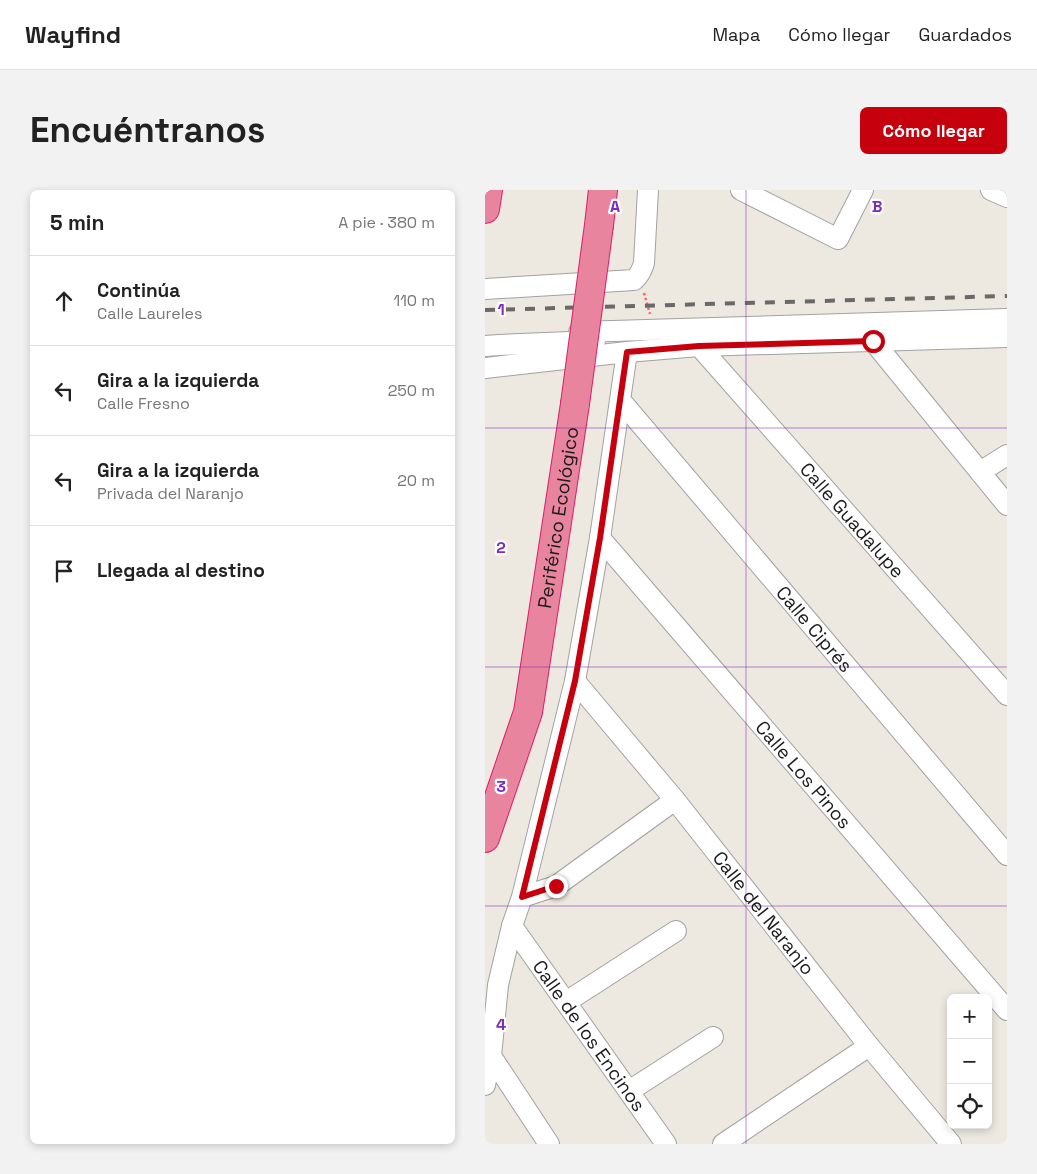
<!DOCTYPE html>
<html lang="es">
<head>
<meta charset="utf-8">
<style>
  :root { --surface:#fff; --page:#f2f2f2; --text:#222; --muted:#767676; --line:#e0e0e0; --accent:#c7000e }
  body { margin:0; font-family:"Space Grotesk",sans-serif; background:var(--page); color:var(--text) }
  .controls { position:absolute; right:15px; bottom:15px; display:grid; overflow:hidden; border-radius:8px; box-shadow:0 2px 8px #0003 }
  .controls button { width:45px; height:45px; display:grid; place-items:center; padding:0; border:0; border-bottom:1px solid var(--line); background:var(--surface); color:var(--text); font:25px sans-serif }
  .stop { position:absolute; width:15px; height:15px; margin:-11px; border:4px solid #c7000e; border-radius:50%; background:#fff }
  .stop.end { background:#c7000e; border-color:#fff; box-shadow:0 1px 5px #0008 }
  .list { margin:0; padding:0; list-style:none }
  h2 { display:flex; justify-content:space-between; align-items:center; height:65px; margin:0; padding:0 20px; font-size:21px }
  h2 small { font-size:16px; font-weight:400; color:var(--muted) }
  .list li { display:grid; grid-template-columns:32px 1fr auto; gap:15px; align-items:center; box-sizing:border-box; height:90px; padding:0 20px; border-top:1px solid var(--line) }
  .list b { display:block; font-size:19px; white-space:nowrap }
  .list p { margin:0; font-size:16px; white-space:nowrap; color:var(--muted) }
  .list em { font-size:16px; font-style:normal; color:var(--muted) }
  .icon { flex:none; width:28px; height:28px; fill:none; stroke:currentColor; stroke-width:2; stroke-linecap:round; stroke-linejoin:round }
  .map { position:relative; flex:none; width:522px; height:954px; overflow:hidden; border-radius:8px }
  header { display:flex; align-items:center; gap:30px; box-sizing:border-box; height:70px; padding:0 25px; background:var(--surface); border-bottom:1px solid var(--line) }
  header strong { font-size:24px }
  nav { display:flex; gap:28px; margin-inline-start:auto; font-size:18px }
  .intro { display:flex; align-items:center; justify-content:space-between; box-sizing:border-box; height:120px; padding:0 30px }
  h1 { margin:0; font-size:35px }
  .button { padding:12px 22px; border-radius:8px; background:var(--accent); color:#fff; font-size:18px; font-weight:700 }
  main { display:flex; gap:30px; padding:0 30px }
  aside { flex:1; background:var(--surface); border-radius:8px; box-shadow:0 2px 8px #0003 }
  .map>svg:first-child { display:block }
</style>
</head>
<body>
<header>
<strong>Wayfind</strong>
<nav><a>Mapa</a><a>Cómo llegar</a><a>Guardados</a></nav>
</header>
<div class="intro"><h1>Encuéntranos</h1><a class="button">Cómo llegar</a></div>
<main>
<aside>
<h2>5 min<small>A pie · 380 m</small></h2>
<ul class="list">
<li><svg class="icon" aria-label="ahead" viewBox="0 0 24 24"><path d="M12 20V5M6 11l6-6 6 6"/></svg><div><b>Continúa</b><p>Calle Laureles</p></div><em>110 m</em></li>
<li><svg class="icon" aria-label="left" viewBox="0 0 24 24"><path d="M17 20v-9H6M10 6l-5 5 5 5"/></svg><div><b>Gira a la izquierda</b><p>Calle Fresno</p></div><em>250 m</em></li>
<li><svg class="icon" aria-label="left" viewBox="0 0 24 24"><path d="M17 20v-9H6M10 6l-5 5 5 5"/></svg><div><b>Gira a la izquierda</b><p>Privada del Naranjo</p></div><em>20 m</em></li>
<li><svg class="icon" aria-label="arrive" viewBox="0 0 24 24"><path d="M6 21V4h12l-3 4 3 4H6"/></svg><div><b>Llegada al destino</b></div></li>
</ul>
</aside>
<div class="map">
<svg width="522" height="954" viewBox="0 0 522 954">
  <rect width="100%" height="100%" fill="#ede8e0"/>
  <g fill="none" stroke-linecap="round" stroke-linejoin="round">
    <defs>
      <g id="minor">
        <path d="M256 0 353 49 378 0"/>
        <path d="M506 0 522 7"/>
        <path d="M0 99 149 90C155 85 157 80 159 73L163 0"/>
        <path d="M94 142 522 129"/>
        <path d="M388 151 522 315"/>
        <path d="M0 156 14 155 110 151"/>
        <path id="s1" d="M214 156 522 505"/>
        <path d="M0 178 142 162 214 156 522 147"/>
        <path id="s2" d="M136 211 522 665"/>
        <path d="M495 282 522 265"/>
        <path id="s3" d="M115 348 522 820"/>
        <path id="s4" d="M90 491 190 610 384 856 466 954"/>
        <path d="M37 707 71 696 190 610"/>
        <path id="s5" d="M27 736 181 954"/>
        <path d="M81 812 191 741"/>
        <path d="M6 866 64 954"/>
        <path d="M0 895 6 866 13 795 27 736 37 707 90 491 115 348 142 162"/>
        <path d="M144 901 228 847"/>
        <path d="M238 954 384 856"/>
      </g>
      <g id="highway">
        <path d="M0 19 3 0"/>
        <path d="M114 35 118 0"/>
        <path id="s6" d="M0 648 43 522 90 214"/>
      </g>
    </defs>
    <!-- minor casing -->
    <use href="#minor" stroke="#a2a2a2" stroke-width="22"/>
    <!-- highway casing -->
    <use href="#highway" stroke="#db1d6c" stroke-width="30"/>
    <!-- path -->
    <path stroke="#ff6560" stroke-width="2.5" stroke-dasharray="2.5 2.5" stroke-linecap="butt" d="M159 103 165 124"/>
    <!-- minor -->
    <use href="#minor" stroke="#fff" stroke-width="20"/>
    <!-- highway -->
    <use href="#highway" stroke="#e9849e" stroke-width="28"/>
    <!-- rail -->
    <path stroke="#696969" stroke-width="4" stroke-dasharray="10 10" stroke-linecap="butt" d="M0 120 522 106"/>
    <defs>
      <path id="highway-bridge" d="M90 214 114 35"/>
    </defs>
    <!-- highway-bridge casing -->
    <use href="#highway-bridge" stroke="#db1d6c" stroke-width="30" stroke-linecap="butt"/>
    <!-- highway-bridge -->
    <use href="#highway-bridge" stroke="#e9849e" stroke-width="28"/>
  </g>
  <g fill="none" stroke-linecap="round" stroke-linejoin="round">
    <!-- route -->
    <path stroke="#c7000e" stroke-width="6" d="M71 696 37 707 90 491 115 348 142 162 214 156 388 151"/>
  </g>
  <!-- grid -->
  <path fill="none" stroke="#7b2cbf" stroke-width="1" stroke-opacity="0.55" d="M261 0V954M0 238H522M0 477H522M0 716H522"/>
  <g text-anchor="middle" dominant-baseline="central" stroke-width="4.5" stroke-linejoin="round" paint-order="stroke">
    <!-- street labels -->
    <g font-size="19" fill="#1b1b1b" stroke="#fff">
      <text stroke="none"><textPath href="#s6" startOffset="330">Periférico Ecológico</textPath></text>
      <text stroke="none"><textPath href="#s1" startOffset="232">Calle Guadalupe</textPath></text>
      <text stroke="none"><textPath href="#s2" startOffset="299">Calle Ciprés</textPath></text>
      <text stroke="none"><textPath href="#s3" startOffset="312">Calle Los Pinos</textPath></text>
      <text stroke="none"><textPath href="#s4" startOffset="299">Calle del Naranjo</textPath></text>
      <text stroke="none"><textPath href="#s5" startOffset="134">Calle de los Encinos</textPath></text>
    </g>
  </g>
  <g font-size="16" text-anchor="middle" font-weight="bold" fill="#7b2cbf" stroke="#fff" stroke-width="4.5" stroke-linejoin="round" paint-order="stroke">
    <text x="130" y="22">A</text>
    <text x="392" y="22">B</text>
    <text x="16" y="125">1</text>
    <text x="16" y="363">2</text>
    <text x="16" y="602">3</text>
    <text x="16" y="840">4</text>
  </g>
</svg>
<div class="controls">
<button>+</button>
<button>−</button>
<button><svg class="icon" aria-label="locate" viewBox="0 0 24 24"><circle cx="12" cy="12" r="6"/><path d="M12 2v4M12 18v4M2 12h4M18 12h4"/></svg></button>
</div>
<div class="stop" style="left:388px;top:151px"></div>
<div class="stop end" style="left:71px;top:696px"></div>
</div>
</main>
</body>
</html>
